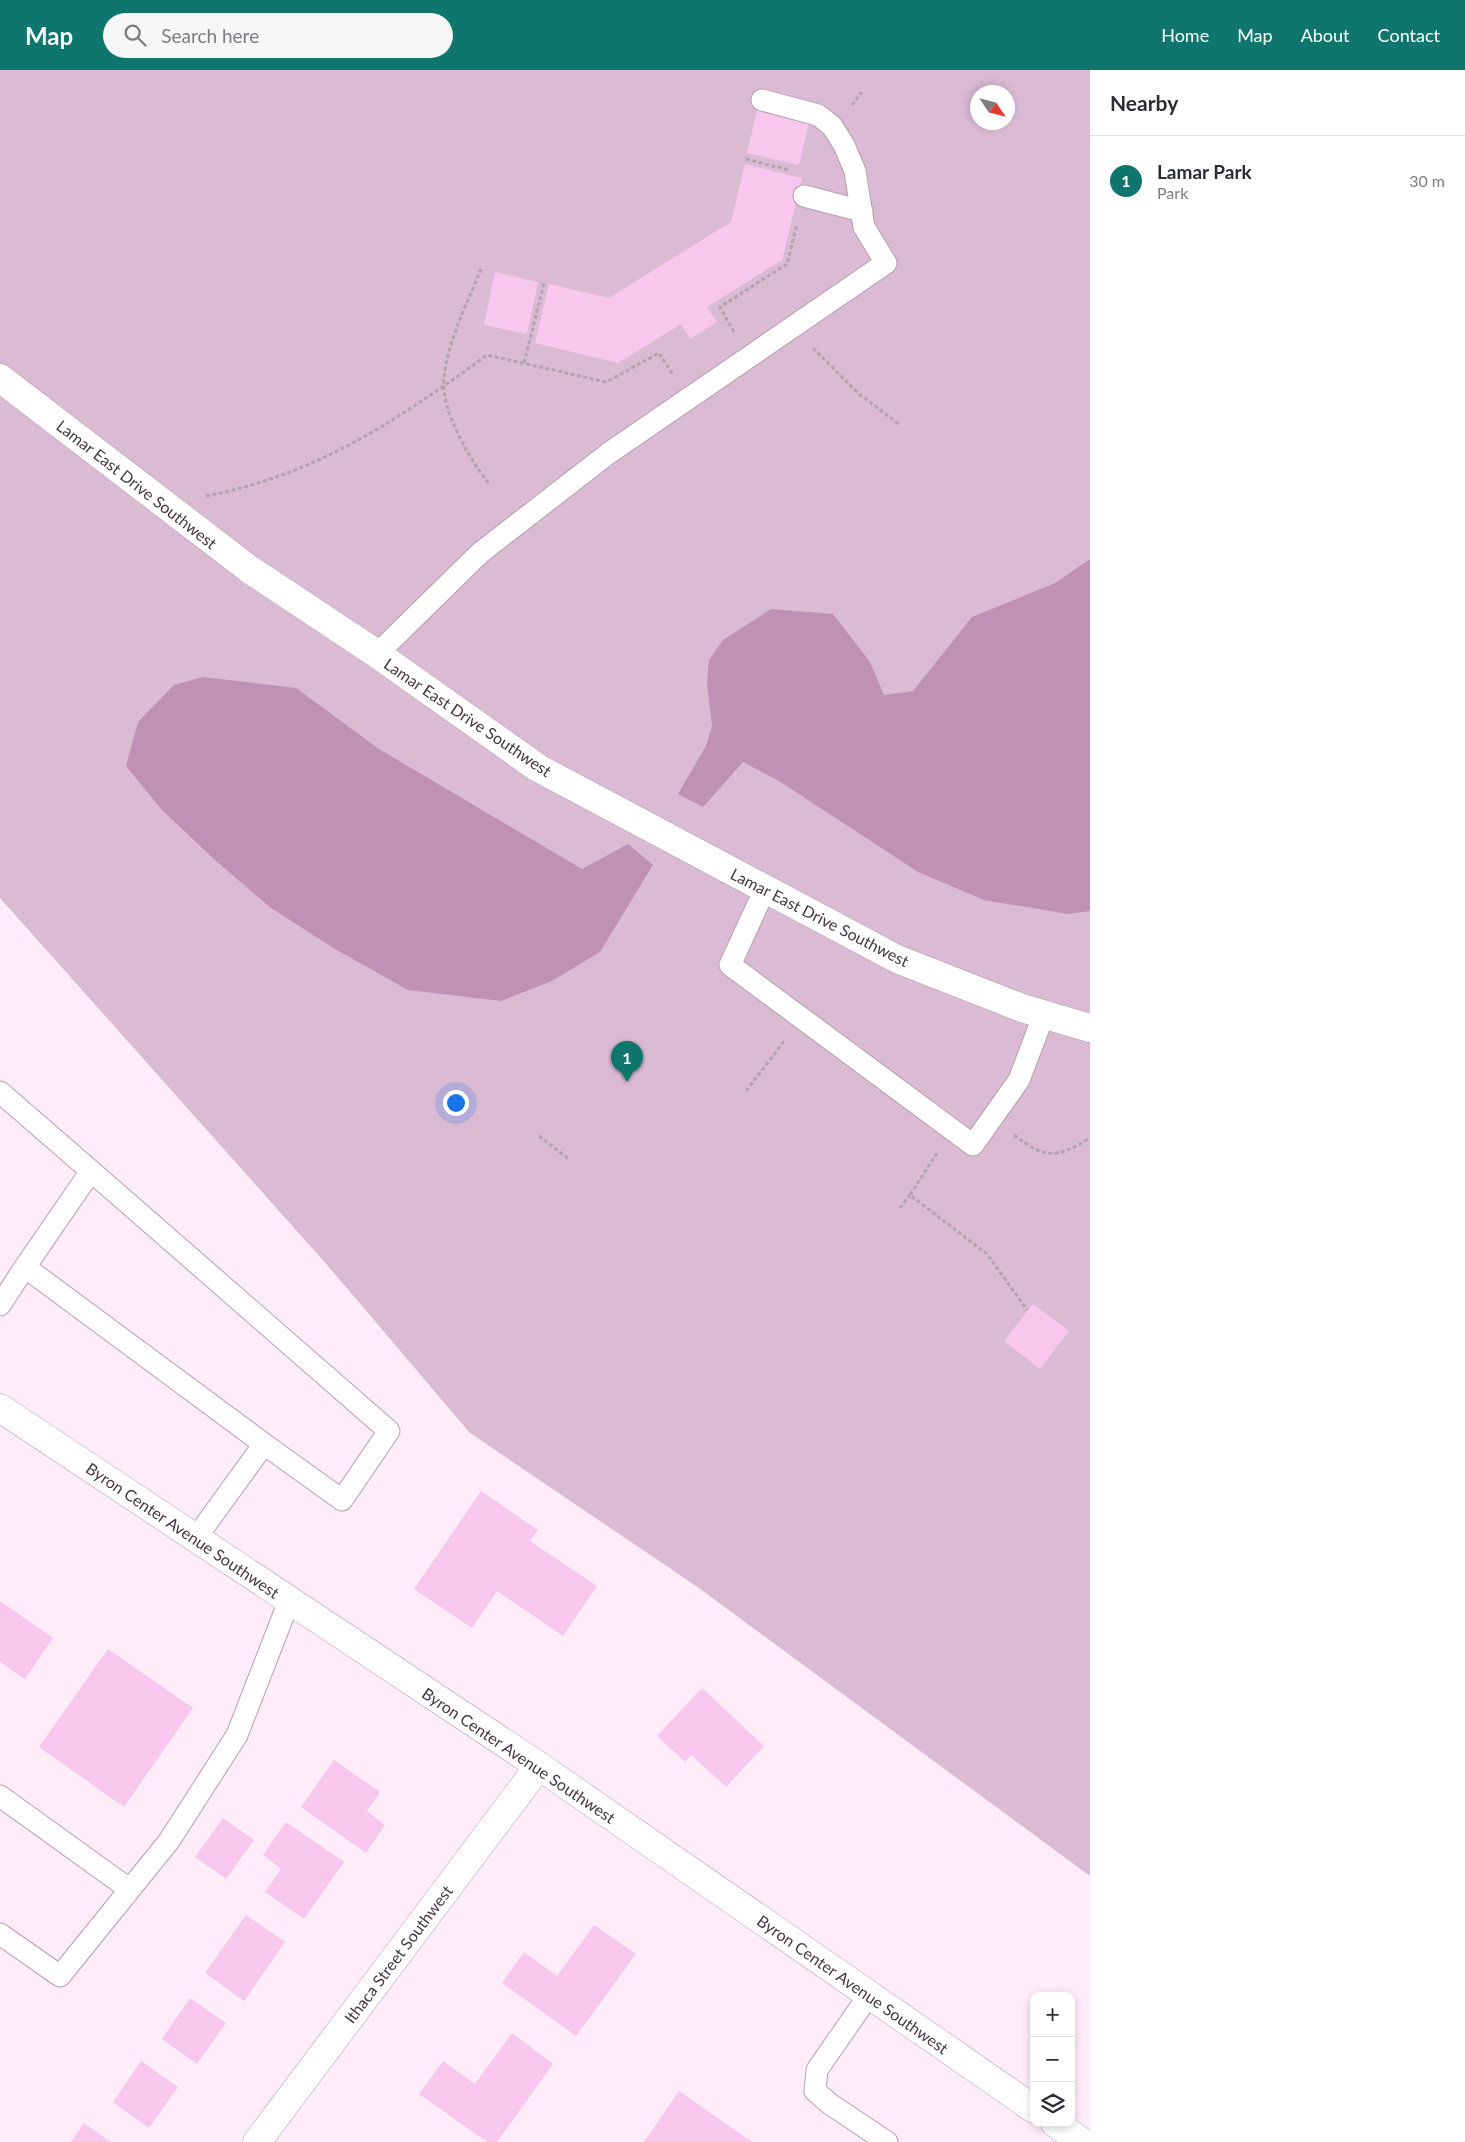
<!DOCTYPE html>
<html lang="en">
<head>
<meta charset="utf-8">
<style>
  :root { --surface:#fff; --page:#f7f7f7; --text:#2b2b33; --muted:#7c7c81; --line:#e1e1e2; --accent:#0f766e }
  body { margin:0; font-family:Lato,sans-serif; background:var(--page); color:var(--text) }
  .controls { position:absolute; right:15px; bottom:15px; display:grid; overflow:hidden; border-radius:10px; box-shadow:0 2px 8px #0003 }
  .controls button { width:45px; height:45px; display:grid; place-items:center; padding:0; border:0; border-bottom:1px solid var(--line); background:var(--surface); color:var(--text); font:25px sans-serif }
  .compass { position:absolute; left:970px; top:15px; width:45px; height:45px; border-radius:50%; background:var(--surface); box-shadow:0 2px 8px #0003; rotate:125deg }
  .you { position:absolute; left:455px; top:1032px; width:18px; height:18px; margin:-12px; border:4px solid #fff; border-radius:50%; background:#1a73e8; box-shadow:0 0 0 8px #1a73e833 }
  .badge { display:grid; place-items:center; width:32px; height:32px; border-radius:50%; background:var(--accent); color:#fff; font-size:16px; font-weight:700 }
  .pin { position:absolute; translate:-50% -41px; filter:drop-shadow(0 1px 2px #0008) }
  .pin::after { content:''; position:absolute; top:26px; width:18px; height:15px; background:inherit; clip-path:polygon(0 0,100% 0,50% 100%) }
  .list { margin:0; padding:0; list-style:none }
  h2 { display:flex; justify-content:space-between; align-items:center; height:65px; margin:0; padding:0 20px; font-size:21px }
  h2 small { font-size:16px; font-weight:400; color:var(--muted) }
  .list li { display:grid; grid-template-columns:32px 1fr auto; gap:15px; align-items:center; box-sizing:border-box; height:90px; padding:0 20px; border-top:1px solid var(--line) }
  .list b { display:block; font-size:19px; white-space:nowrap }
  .list p { margin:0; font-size:16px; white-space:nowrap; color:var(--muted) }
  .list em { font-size:16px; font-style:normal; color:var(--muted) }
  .icon { flex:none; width:28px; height:28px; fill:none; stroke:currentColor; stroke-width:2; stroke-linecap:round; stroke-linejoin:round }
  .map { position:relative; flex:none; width:1090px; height:2072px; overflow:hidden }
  header { display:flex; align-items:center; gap:30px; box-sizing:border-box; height:70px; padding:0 25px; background:var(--accent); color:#fff }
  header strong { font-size:24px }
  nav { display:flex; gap:28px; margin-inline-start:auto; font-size:18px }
  .search { width:350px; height:45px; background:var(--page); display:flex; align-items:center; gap:12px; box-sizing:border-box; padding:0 18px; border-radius:28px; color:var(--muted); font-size:19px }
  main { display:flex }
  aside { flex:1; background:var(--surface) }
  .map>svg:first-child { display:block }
</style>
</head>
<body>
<header>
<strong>Map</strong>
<div class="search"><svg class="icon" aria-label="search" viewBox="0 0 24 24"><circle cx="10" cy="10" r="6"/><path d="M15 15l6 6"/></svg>Search here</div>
<nav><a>Home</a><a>Map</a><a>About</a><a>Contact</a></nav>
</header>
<main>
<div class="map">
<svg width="1090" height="2072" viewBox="0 0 1090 2072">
  <rect width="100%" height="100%" fill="#feecf9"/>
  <!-- green -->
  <path fill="#dbbbd4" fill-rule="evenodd" d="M0 0H1090V1806L696 1516 470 1363 328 1196 0 828ZM978 22H1008V52H978Z"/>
  <!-- water -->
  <path fill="#bf91b5" d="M1090 489V841L1068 844 984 830 918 802 779 711 743 692 703 737 678 724 706 676 712 656 707 613 709 590 723 570 771 539 833 544 870 592 884 625 913 621 972 547 1055 513Z
    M203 607 296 618 379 679 582 799 628 774 653 795 600 882 552 911 501 931 408 920 335 879 271 838 216 791 161 739 126 696 138 652 174 615Z"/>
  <!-- building -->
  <path fill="#f7c7ed" d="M757 40 809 52 799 95 747 83Z
    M745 94 802 108 782 190 707 237 717 252 690 269 681 254 618 293 535 273 549 214 609 228 731 152Z
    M495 202 538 212 527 264 484 255Z
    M1033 1234 1069 1261 1040 1299 1004 1271Z
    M481 1421 538 1460 530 1471 597 1516 563 1566 497 1521 472 1558 414 1519Z
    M0 1531 53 1568 25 1609 0 1592Z
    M108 1579 193 1638 124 1737 39 1677Z
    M702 1618 764 1676 726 1717 691 1685 685 1692 657 1666Z
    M334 1690 380 1722 367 1741 385 1755 366 1783 301 1737Z
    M223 1748 254 1770 226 1809 195 1787Z
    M286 1752 344 1792 304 1849 265 1822 281 1799 263 1785Z
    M246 1845 285 1872 244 1931 205 1903Z
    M594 1855 636 1884 576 1966 502 1913 524 1882 557 1906Z
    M190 1928 226 1953 197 1994 162 1969Z
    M512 1963 553 1994 497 2072H487L419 2024 443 1991 475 2014Z
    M141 1991 178 2017 149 2058 113 2032Z
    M679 2021 752 2072H644Z
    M84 2053 111 2072H71Z"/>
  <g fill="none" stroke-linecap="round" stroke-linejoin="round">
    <defs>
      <path id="lane" d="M804 126 862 141
        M377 584 480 483 609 383 886 193 864 157 855 101 844 75 832 56 818 45 762 30
        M765 819 730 895 973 1075 1019 1010 1044 944
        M0 1022 91 1101 25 1197
        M91 1101 389 1361 342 1430 264 1374
        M0 1235 25 1197 264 1374 196 1468
        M0 1726 129 1819
        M0 1864 60 1906 169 1771 237 1665 289 1531
        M869 1925 817 2000 815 2021 830 2034 887 2072"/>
      <path id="street" d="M0 308 249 499 377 584 538 698 897 889 1022 938 1090 958
        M257 2072 539 1696"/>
      <path id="secondary" d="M0 1338 539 1696 1034 2039
        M1055 2053 1082 2072"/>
    </defs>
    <!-- lane casing -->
    <use href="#lane" stroke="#b89db2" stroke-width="23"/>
    <!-- street casing -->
    <use href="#street" stroke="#b89db2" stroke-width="29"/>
    <!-- secondary casing -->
    <use href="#secondary" stroke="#b89db2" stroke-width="29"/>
    <!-- path -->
    <path stroke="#b2a3ae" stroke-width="3" stroke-dasharray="4 2.5" stroke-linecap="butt" d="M852 35 862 22
      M746 89 789 100
      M481 199C467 233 448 271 444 307 440 340 470 390 490 415
      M734 262 720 237 787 194 797 154
      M813 278 858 323 900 355
      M524 293 544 213
      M206 426C316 405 398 350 487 285L606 312 659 283 673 305
      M746 1021 785 970
      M1014 1065C1046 1089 1056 1089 1090 1068
      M539 1066 570 1090
      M937 1083 910 1125 987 1184 1027 1240
      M900 1138 910 1125"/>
    <!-- lane -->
    <use href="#lane" stroke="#fff" stroke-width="21"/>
    <!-- street -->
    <use href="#street" stroke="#fff" stroke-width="28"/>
    <!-- secondary -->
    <use href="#secondary" stroke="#fff" stroke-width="28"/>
  </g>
  <g text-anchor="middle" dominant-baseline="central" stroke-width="4.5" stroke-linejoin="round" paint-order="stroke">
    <!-- street labels -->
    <g font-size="16" fill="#433841" stroke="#fff">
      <text transform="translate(137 414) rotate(38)">Lamar East Drive Southwest</text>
      <text transform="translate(468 647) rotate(34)">Lamar East Drive Southwest</text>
      <text transform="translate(820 847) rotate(27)">Lamar East Drive Southwest</text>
      <text transform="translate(183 1460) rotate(34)">Byron Center Avenue Southwest</text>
      <text transform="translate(519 1685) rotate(34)">Byron Center Avenue Southwest</text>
      <text transform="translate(398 1884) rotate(-53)">Ithaca Street Southwest</text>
      <text transform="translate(853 1914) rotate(35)">Byron Center Avenue Southwest</text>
    </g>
  </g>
</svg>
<div class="controls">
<button>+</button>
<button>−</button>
<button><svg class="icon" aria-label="layers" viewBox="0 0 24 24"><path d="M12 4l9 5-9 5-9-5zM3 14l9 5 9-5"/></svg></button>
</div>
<svg class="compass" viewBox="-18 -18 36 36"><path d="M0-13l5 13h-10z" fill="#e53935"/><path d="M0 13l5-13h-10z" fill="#7c7c81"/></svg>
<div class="you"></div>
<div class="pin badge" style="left:627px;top:1012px">1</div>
</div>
<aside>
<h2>Nearby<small></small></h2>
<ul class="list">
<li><span class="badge">1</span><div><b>Lamar Park</b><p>Park</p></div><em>30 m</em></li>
</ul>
</aside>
</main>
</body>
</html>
